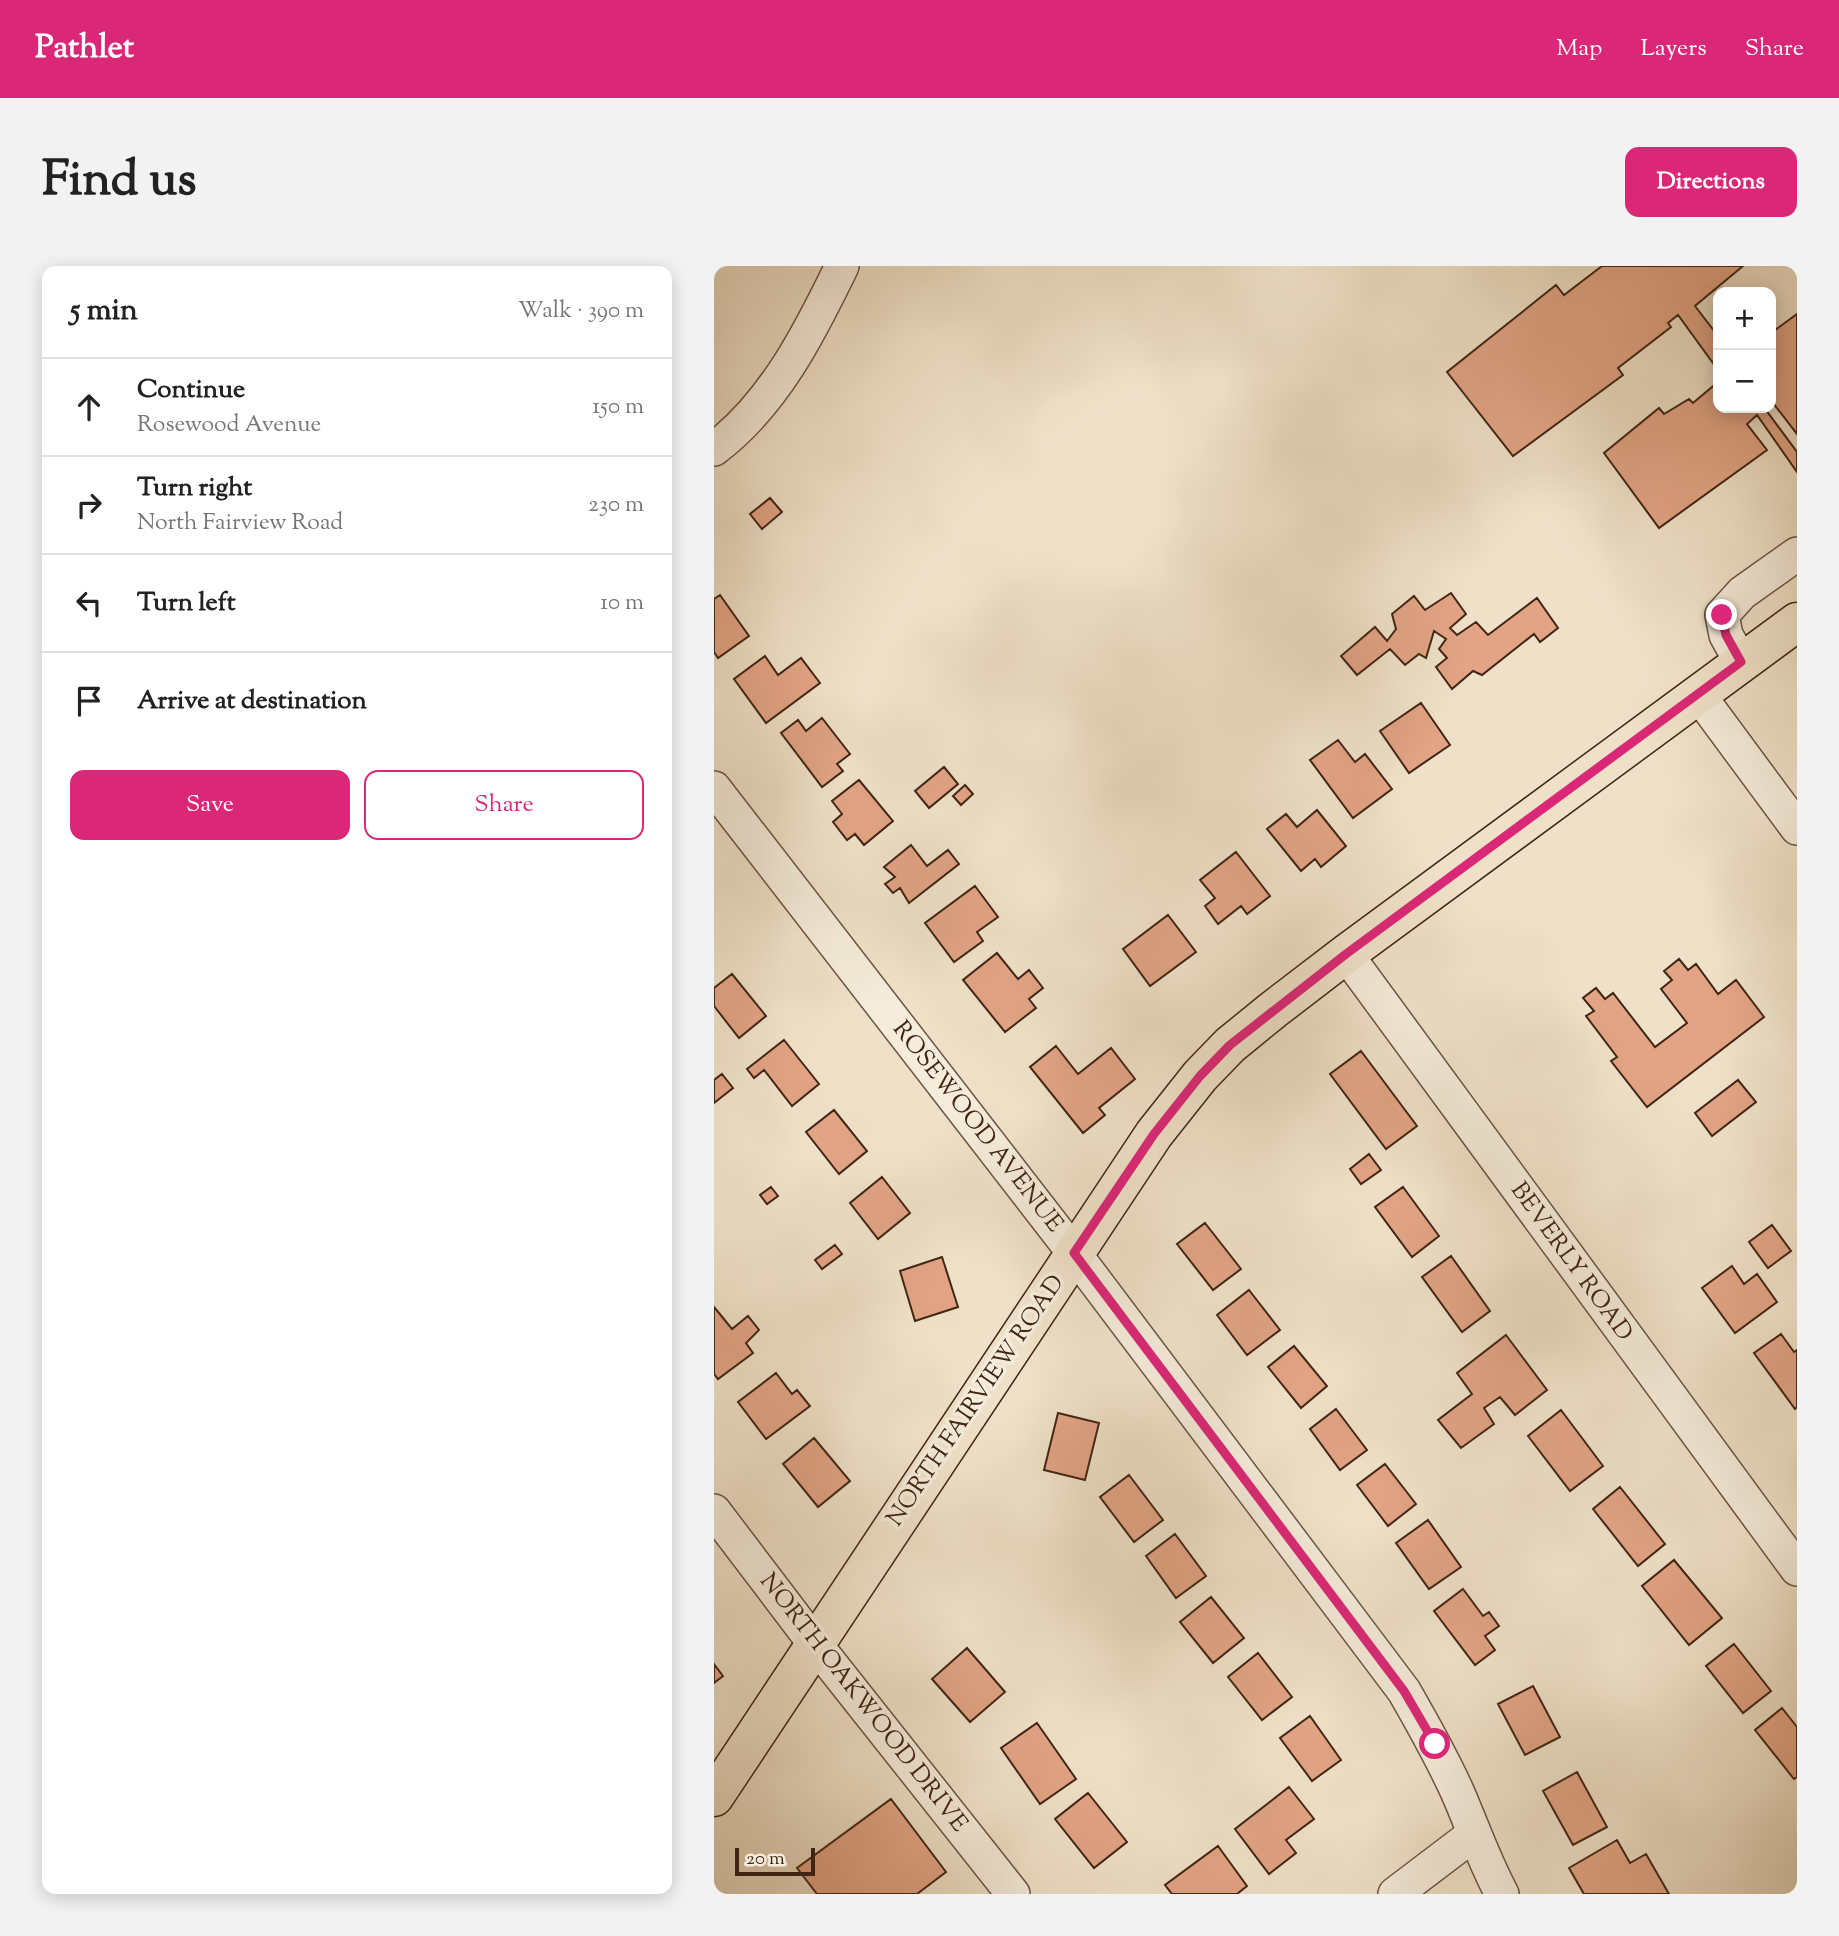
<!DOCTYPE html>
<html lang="en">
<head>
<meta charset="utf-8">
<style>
  :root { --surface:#fff; --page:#f2f2f2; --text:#222; --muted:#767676; --line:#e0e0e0; --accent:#db2777 }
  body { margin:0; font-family:"Sorts Mill Goudy",serif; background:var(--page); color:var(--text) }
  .controls { position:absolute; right:21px; top:21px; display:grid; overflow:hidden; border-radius:14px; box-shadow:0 4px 18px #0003 }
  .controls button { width:63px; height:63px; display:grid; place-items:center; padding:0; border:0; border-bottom:2px solid var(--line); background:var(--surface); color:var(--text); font:35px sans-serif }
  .scale { position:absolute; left:21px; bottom:18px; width:80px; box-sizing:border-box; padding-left:7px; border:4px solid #412514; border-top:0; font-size:19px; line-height:24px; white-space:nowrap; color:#412514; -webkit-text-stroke:5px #f5ecdb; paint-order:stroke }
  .stop { position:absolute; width:21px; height:21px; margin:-16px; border:5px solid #db2777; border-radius:50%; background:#fff }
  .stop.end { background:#db2777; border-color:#fff; box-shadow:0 2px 7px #0008 }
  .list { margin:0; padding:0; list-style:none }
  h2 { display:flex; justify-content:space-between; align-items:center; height:91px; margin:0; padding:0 28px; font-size:30px }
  h2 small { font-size:23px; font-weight:400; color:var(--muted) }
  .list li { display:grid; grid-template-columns:46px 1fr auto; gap:21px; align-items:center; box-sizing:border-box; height:98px; padding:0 28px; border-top:2px solid var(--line) }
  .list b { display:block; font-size:26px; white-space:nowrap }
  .list p { margin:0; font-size:23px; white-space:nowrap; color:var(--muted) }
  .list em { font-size:23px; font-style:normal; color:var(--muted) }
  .actions { display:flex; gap:14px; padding:21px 28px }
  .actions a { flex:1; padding:16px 0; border:2px solid var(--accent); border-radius:14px; text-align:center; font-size:24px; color:var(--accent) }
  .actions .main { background:var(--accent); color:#fff }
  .icon { flex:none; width:38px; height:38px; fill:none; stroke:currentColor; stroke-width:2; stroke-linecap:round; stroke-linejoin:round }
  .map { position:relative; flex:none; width:1083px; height:1628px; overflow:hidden; border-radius:14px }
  header { display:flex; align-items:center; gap:42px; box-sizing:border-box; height:98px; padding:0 35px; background:var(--accent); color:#fff }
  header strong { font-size:33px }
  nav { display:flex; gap:38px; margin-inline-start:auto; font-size:24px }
  .intro { display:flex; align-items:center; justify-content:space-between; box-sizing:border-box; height:168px; padding:0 42px }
  h1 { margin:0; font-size:49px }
  .button { padding:18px 32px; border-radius:14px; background:var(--accent); color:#fff; font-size:24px; font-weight:700 }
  main { display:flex; gap:42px; padding:0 42px }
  aside { flex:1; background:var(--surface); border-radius:14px; box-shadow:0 4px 18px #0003 }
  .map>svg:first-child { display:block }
</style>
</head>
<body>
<header>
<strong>Pathlet</strong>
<nav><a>Map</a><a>Layers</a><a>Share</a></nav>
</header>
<div class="intro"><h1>Find us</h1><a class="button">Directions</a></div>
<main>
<aside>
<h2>5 min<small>Walk · 390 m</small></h2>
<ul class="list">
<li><svg class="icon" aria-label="ahead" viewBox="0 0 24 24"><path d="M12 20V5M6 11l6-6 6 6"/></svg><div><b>Continue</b><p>Rosewood Avenue</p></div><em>150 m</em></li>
<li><svg class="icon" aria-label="right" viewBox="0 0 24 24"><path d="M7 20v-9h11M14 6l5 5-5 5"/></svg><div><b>Turn right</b><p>North Fairview Road</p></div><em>230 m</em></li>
<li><svg class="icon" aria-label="left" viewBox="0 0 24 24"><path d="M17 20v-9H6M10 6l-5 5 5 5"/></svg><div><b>Turn left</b></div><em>10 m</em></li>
<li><svg class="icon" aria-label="arrive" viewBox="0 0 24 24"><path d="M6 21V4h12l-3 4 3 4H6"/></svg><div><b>Arrive at destination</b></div></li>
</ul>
<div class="actions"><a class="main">Save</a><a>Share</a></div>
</aside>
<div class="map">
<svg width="1083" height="1628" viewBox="0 0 1083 1628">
  <rect width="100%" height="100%" fill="#efe1c8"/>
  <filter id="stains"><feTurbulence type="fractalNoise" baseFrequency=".00286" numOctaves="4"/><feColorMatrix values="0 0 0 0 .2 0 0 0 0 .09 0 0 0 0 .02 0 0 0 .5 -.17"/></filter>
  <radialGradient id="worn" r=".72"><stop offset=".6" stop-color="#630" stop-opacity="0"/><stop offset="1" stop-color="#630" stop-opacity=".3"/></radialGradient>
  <!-- building -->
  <path fill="#e2a485" stroke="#412514" stroke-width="2" d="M888 0H1029L981 40 1004 70V104L964 49 954 57 957 61 904 102 909 109 799 190 733 106 842 19 850 29Z
    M1083 48V168L1059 137 1057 139V67Z
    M1004 116V142H1054L1052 144 1083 186V206L1043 149 1033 158 1053 184 945 262 890 187 945 142 950 148 975 133 979 137Z
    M56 232 68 246 48 263 36 248Z
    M737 327 752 348 736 362 743 369 762 356 774 369 823 332 844 362 826 376 820 368 768 409 759 405 738 423 722 401 733 392 725 383 732 373 720 365 712 392 705 388 691 399 676 383 643 409 627 390 661 361 673 375 682 363 678 348 700 330 711 344Z
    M6 329 35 370 4 392 0 386V333Z
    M51 390 64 409 87 392 106 417 52 457 20 413Z
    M707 437 736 479 695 507 666 465Z
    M108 452 136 488 123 498 129 505 108 521 67 467 84 454 92 465Z
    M624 474 641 496 651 488 678 523 639 552 596 494Z
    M230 501 244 518 215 542 201 525Z
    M145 514 179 555 150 579 141 568 133 574 119 556 128 548 118 535Z
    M251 519 259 528 247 539 239 530Z
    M603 544 632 580 607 601 601 593 587 605 553 563 572 548 583 561Z
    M197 579 213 600 234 584 245 598 195 637 186 622 179 627 171 618 181 611 170 601Z
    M522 586 556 630 533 648 527 640 504 658 491 640 501 632 486 614Z
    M261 620 284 651 263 666 269 675 240 696 211 657Z
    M454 649 482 686 436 720 409 683Z
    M283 687 304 713 315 704 329 722 315 733 322 742 291 766 249 714Z
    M965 693 974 704 982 698 1004 728 1022 714 1050 751 933 841 897 795 903 791 872 750 880 745 869 732 882 722 891 733 899 727 941 781 973 757 947 723 958 714 950 705Z
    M18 708 52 750 25 772 0 740V722Z
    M70 774 105 818 78 840 50 804 40 812 33 803Z
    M342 780 364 808 397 782 421 813 385 842 391 849 369 867 316 801Z
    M647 785 703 860 672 883 616 808Z
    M8 808 19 822 0 837V814Z
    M1024 814 1042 836 998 870 981 847Z
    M120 844 153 885 125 908 92 866Z
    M655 888 667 904 647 918 636 903Z
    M168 911 196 947 164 973 136 937Z
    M57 921 64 930 53 938 46 929Z
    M689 921 725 970 698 991 661 941Z
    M491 957 527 1003 499 1024 463 978Z
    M1058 959 1077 985 1054 1002 1035 976Z
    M121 979 128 988 108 1003 101 994Z
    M737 990 776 1045 748 1066 708 1011Z
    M228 991 244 1041 201 1055 186 1005Z
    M1018 1000 1030 1018 1043 1008 1063 1036 1021 1067 988 1022Z
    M535 1024 566 1064 533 1089 503 1049Z
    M0 1041 18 1063 34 1050 45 1064 32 1077 39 1087 4 1113 0 1108Z
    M1067 1068 1080 1086 1083 1084V1141L1081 1143 1040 1087Z
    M792 1069 833 1124 801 1149 786 1131 770 1142 780 1158 747 1182 724 1154 758 1128 743 1107Z
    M580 1080 613 1120 587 1142 554 1101Z
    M62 1107 78 1128 83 1124 96 1140 52 1173 24 1136Z
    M622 1143 653 1184 626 1204 596 1163Z
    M847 1144 889 1200 856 1225 814 1170Z
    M344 1147 385 1157 371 1214 330 1204Z
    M100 1172 136 1215 104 1241 69 1198Z
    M671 1198 702 1238 674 1260 643 1219Z
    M415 1209 449 1254 420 1276 386 1231Z
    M906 1221 951 1278 924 1300 879 1243Z
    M714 1254 747 1301 715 1323 682 1277Z
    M461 1268 492 1310 462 1332 432 1290Z
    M960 1294 1008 1352 975 1379 928 1320Z
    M749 1323 769 1350 775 1346 785 1360 771 1370 781 1384 761 1399 720 1345Z
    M497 1331 530 1372 499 1397 466 1356Z
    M1020 1378 1057 1425 1029 1447 992 1400Z
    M253 1382 291 1426 256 1456 218 1413Z
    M544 1387 578 1431 548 1454 514 1411Z
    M0 1398 9 1410 0 1417Z
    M819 1420 846 1471 811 1489 784 1438Z
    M1068 1442 1083 1461V1511L1080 1513 1041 1464Z
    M596 1450 627 1494 598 1515 566 1472Z
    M323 1457 362 1513 326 1538 287 1482Z
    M863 1506 893 1561 859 1579 829 1525Z
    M575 1521 600 1553 572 1574 582 1587 555 1608 521 1563Z
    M374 1527 413 1576 380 1602 341 1553Z
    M177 1533 232 1606 203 1628H103L83 1602Z
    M903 1574 916 1597 932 1588 955 1628H870L855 1602Z
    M504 1580 533 1620 523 1628H458L451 1619Z"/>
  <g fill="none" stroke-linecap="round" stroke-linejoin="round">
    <defs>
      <path id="minor" d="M0 183C60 138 96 66 128 0
        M1027 396 1012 369 1008 349 1028 327 1083 288
        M984 428 1083 562
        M0 522 360 987 690 1425C709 1458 727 1490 743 1525 758 1559 770 1595 788 1628
        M632 688 1083 1303
        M0 1245 101 1378 299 1628
        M681 1628 760 1568"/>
      <path id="major" d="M0 1531 440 868 486 810 516 779 559 744 632 688 1083 356"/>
    </defs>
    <!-- minor casing -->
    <use href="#minor" stroke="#6c5441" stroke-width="36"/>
    <!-- major casing -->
    <use href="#major" stroke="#412514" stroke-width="41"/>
    <!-- minor -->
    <use href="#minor" stroke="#f5ecdb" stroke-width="33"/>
    <!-- major -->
    <use href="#major" stroke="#efe1c8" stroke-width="38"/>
  </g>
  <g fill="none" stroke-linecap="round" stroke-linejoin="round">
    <!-- route -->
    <path stroke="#db2777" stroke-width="9" d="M721 1478 690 1425 360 987 440 868 486 810 516 779 632 688 1027 396 1012 369 1008 349"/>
  </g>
  <g text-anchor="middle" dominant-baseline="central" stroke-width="7" stroke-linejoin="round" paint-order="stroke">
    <!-- street labels -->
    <g font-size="24" fill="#412514" stroke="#f5ecdb">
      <text transform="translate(263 861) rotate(52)">ROSEWOOD AVENUE</text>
      <text transform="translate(857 996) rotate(54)">BEVERLY ROAD</text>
      <text transform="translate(262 1135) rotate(-56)">NORTH FAIRVIEW ROAD</text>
      <text transform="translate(149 1437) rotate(52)">NORTH OAKWOOD DRIVE</text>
    </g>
  </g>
  <rect width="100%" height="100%" filter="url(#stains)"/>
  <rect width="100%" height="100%" fill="url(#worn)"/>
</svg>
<div class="controls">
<button>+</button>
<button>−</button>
</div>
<div class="scale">20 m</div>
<div class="stop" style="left:721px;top:1478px"></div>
<div class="stop end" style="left:1008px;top:349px"></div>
</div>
</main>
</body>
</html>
